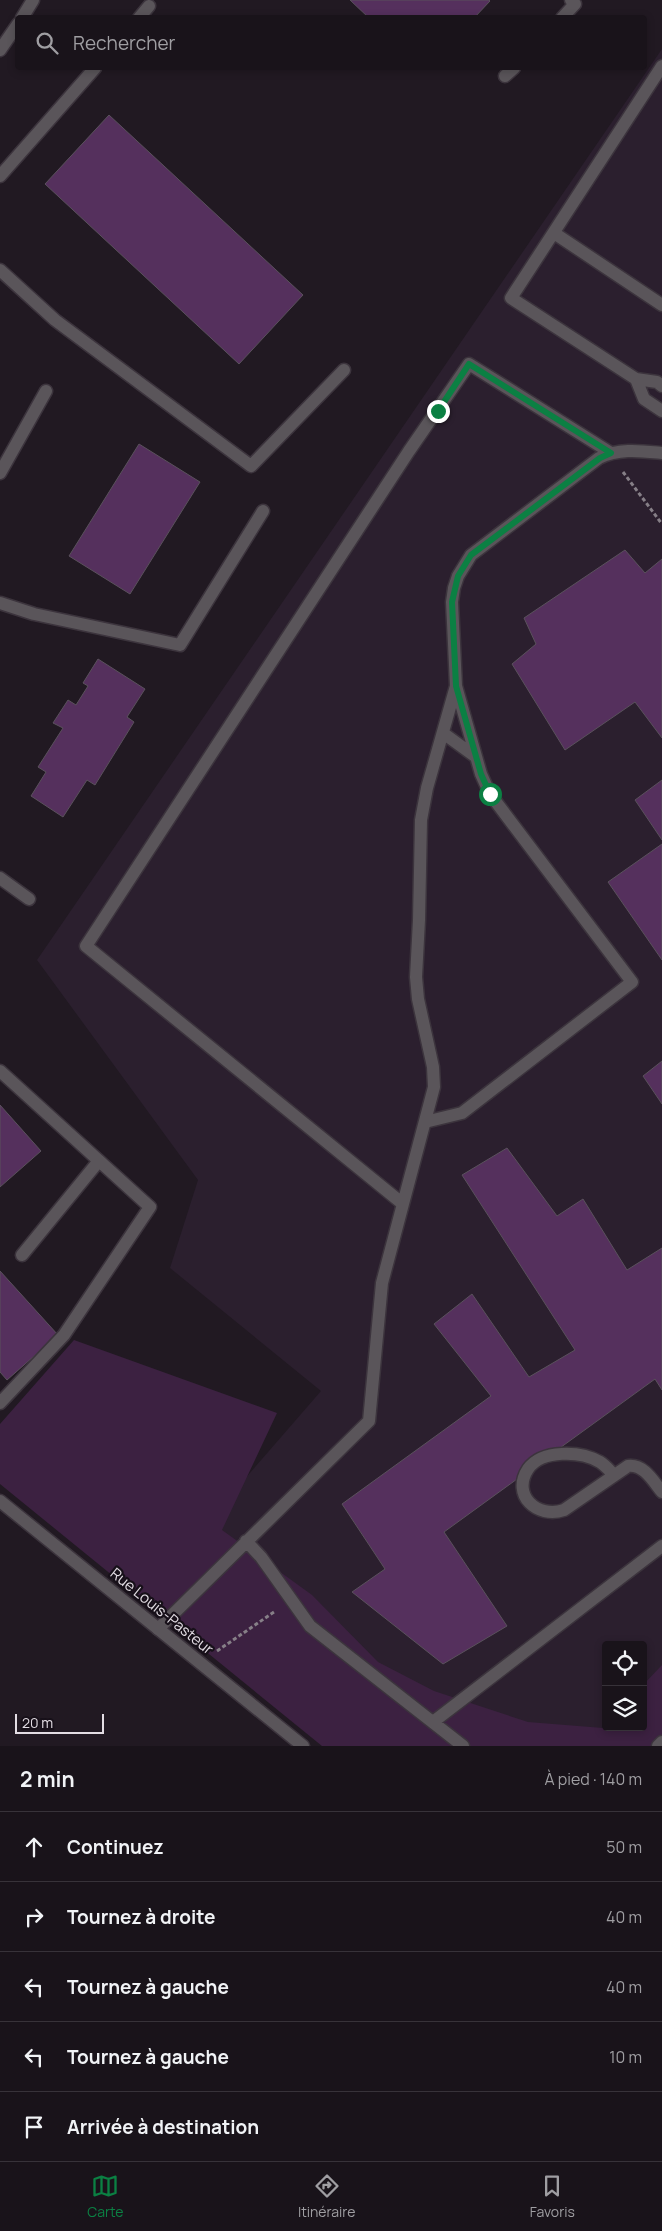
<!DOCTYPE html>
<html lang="fr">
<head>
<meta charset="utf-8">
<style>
  :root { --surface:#19131a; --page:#221c23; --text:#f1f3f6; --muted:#9f9ea2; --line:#373239; --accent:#0b8043 }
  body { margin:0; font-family:Manrope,sans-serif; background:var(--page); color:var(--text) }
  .controls { position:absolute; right:15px; bottom:15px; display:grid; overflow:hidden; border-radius:5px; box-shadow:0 2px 8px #0003 }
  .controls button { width:45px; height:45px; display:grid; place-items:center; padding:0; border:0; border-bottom:1px solid var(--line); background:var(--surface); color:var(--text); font:25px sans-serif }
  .scale { position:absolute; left:15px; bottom:12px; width:89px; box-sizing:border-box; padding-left:5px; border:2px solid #e3dde4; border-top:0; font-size:14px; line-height:18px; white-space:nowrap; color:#e3dde4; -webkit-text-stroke:4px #171019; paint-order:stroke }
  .stop { position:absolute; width:15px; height:15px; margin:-11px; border:4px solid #0b8043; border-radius:50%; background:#fff }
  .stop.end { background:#0b8043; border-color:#fff; box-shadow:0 1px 5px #0008 }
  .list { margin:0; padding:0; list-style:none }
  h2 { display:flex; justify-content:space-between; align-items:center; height:65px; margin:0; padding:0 20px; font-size:21px }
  h2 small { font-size:16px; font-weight:400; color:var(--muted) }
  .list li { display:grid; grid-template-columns:32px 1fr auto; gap:15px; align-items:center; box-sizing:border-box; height:70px; padding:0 20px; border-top:1px solid var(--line) }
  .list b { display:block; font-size:19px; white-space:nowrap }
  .list em { font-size:16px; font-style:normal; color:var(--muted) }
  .icon { flex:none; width:28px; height:28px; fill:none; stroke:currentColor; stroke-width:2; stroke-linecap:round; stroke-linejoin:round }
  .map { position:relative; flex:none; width:662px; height:1746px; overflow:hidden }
  .search { position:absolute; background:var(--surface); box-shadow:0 2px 8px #0003; left:15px; right:15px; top:15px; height:55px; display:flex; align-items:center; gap:12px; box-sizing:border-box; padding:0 18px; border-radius:5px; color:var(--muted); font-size:19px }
  .sheet { height:415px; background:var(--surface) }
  nav { display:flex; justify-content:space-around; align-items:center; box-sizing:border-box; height:70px; border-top:1px solid var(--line); background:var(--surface); font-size:14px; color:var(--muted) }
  nav a { display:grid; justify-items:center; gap:2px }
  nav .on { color:var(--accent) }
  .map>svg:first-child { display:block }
</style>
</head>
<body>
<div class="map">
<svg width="662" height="1746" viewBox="0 0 662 1746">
  <rect width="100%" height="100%" fill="#211922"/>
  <!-- built -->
  <path fill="#2b1f2e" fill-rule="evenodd" d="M662 49V1746H342L146 1593 321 1391 170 1268 198 1180 37 960ZM606 1645H643V1727H606Z"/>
  <!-- green -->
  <path fill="#3c2141" d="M74 1340 277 1413 222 1530 312 1595 378 1662 434 1691 528 1722 603 1728 606 1726 643 1727V1685L662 1665V1746H322L0 1484V1424Z"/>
  <!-- building -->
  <path fill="#55305d" stroke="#5a515c" d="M350 0H489L490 1 474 18H369Z
    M109 115 303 295 239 364 45 184Z
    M139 444 200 482 130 594 69 556Z
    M625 550 645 573 662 559V738L635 702 565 750 512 664 536 644 524 618Z
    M98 659 145 689 127 717 134 722 95 785 87 780 63 817 31 796 46 772 38 767 63 728 53 723 68 700 76 705 88 686 83 683Z
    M662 780V840L635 800Z
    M662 844V960L608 882Z
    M662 1061V1104L643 1076Z
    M0 1105 41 1151 0 1187Z
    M507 1148 557 1216 583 1199 627 1270 662 1248V1390L655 1379 444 1532 507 1626 443 1664 352 1592 385 1569 342 1504 491 1396 434 1324 472 1294 529 1377 575 1350 462 1175Z
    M0 1271 58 1335 7 1380 0 1372Z"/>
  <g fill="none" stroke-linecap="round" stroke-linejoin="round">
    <defs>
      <path id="lane" d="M139 18 149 6
        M562 18 575 4 571 0
        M662 66 511 298 636 379 657 382 662 386
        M505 76 514 68
        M0 176 95 68
        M554 233 662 305
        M0 270 55 320 251 466 344 370
        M636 379 644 399 662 411
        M0 473 46 391
        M0 603 34 614 180 645 263 511
        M443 733 476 757
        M0 878 29 899
        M0 1071 150 1207 64 1335 0 1403
        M425 1122 462 1113 632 982 490 794 481 774 456 686
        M403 1204 86 946 409 451 469 364 611 453
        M22 1255 98 1162
        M614 1475C610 1471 605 1465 600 1462 581 1451 542 1449 528 1469 511 1495 537 1519 564 1510L628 1466C644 1464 653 1481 662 1492
        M246 1541 261 1557 310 1626 463 1746
        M158 1629 369 1421 382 1283 434 1087 433 1067 418 999 416 977 419 920 421 820 427 788 456 686 452 602 454 588 458 576 471 555 599 458C619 448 641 451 662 453
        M433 1722 662 1546
        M658 1746 662 1742"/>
      <path id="street" d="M22 18 33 0
        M0 50 18 24
        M0 1501 303 1746"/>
    </defs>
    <!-- lane casing -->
    <use href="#lane" stroke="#3c343d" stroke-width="15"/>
    <!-- street casing -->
    <use href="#street" stroke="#3c343d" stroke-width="15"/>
    <!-- path -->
    <path stroke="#867f87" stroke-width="3" stroke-dasharray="4 2.5" stroke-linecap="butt" d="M623 472 662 524
      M217 1651 274 1612"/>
    <!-- lane -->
    <use href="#lane" stroke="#5a555a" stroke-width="12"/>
    <!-- street -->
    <use href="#street" stroke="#5a555a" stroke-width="12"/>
  </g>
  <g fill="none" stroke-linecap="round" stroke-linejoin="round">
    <!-- route -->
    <path stroke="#0b8043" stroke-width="6" d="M438 411 469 364 611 453 600 458 471 555 458 576 452 602 456 686 481 774 490 794"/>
  </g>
  <g text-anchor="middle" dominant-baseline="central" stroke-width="4.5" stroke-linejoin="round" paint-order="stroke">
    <!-- street labels -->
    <g font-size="15" fill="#e3dde4" stroke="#171019">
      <text transform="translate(162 1611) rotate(39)">Rue Louis-Pasteur</text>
    </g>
  </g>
</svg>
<div class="controls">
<button><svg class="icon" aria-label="locate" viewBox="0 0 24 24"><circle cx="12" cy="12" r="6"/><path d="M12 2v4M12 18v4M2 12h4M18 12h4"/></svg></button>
<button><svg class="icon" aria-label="layers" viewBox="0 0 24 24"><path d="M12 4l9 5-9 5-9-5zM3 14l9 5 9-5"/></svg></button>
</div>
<div class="scale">20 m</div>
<div class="stop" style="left:490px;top:794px"></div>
<div class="stop end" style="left:438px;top:411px"></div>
<div class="search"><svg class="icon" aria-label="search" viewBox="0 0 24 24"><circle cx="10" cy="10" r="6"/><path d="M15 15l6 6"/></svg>Rechercher</div>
</div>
<section class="sheet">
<h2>2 min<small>À pied · 140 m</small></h2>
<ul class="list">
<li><svg class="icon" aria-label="ahead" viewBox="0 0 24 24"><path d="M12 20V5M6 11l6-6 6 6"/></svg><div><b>Continuez</b></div><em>50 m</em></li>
<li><svg class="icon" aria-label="right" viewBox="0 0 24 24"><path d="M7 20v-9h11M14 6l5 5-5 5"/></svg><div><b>Tournez à droite</b></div><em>40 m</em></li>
<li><svg class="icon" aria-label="left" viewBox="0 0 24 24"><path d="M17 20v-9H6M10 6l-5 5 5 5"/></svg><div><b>Tournez à gauche</b></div><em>40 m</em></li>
<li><svg class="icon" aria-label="left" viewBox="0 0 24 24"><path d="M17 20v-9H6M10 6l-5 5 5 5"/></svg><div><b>Tournez à gauche</b></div><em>10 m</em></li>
<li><svg class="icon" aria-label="arrive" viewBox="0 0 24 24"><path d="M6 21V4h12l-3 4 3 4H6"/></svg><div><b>Arrivée à destination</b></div></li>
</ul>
</section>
<nav>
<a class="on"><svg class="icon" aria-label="map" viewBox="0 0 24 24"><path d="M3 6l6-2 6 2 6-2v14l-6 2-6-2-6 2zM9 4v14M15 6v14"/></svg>Carte</a>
<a><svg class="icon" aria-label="directions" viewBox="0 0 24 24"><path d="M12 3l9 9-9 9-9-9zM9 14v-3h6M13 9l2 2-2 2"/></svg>Itinéraire</a>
<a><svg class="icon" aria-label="saved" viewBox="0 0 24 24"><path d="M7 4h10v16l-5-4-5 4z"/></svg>Favoris</a>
</nav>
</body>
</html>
